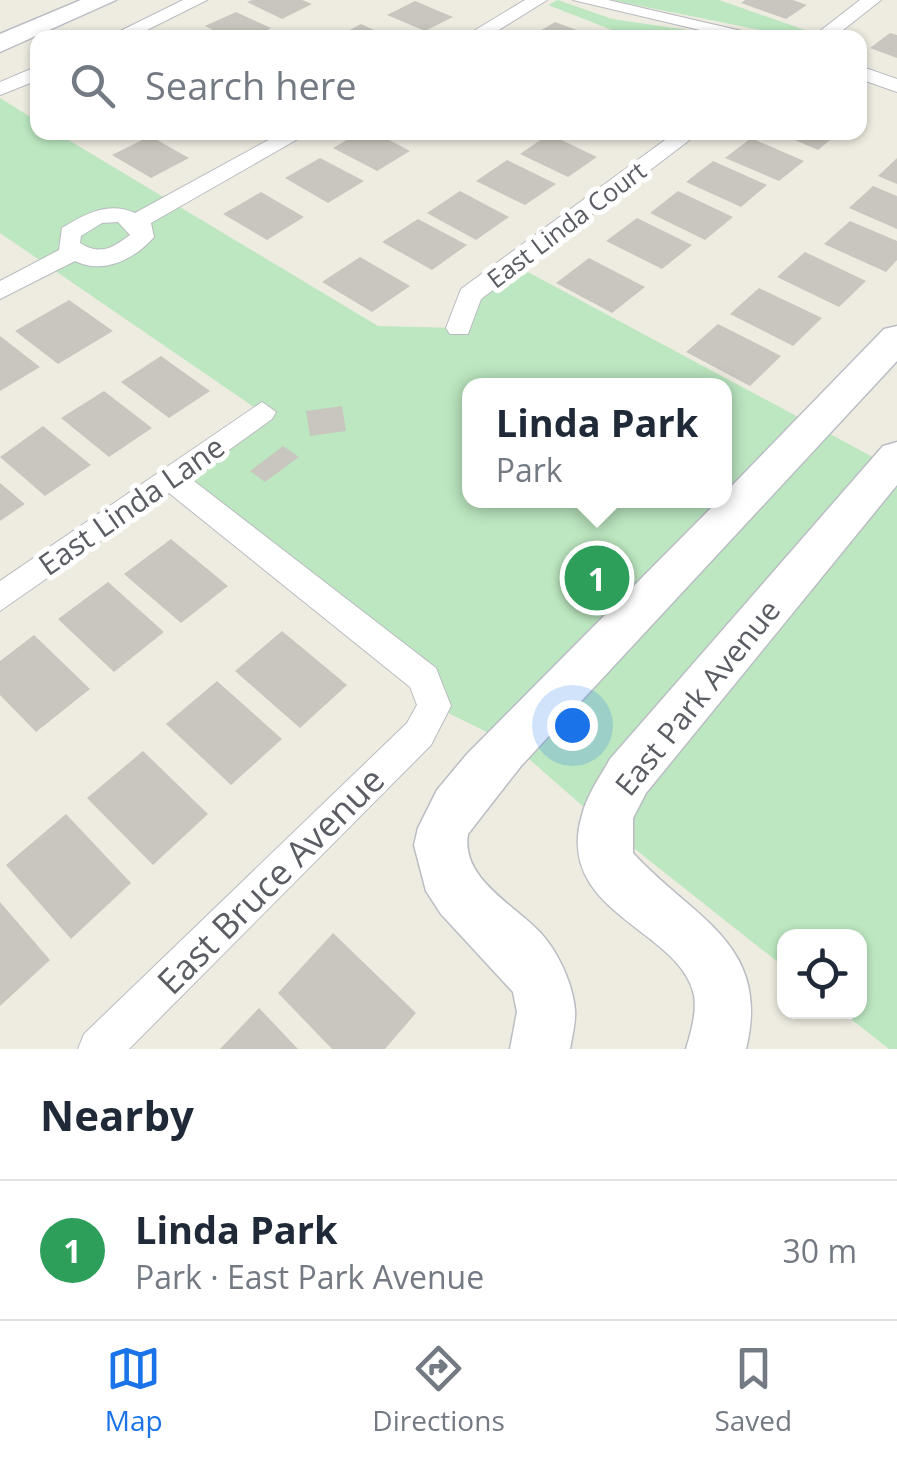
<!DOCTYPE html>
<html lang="en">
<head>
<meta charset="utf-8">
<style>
  :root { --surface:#fff; --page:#f6f6f7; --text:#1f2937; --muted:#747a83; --line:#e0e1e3; --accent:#1a73e8 }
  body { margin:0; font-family:"Open Sans",sans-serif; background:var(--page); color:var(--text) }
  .controls { position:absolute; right:30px; bottom:30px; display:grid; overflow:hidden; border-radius:20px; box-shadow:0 2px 8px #0004 }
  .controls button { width:90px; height:90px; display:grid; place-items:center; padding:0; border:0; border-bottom:2px solid var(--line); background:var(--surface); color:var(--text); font:50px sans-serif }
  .you { position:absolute; left:572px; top:725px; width:35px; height:35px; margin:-25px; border:8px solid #fff; border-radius:50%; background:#1a73e8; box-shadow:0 0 0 15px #1a73e833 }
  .badge { display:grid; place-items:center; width:65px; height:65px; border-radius:50%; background:var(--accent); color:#fff; font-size:32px; font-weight:700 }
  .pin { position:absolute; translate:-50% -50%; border:5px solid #fff; box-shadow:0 2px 10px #0006 }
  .popup { position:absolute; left:462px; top:378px; width:270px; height:130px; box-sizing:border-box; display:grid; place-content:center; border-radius:20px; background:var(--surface); filter:drop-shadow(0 2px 8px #0005); font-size:32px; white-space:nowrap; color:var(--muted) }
  .popup b { font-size:38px; color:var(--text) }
  .popup::after { content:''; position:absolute; left:50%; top:100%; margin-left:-20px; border:20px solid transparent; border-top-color:var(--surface) }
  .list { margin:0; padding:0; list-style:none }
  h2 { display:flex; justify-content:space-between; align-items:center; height:130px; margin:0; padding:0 40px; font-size:42px }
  h2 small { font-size:32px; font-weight:400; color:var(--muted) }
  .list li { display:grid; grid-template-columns:65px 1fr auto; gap:30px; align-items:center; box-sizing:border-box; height:140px; padding:0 40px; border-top:2px solid var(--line) }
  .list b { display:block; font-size:38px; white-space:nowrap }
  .list p { margin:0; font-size:32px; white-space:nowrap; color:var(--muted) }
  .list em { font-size:32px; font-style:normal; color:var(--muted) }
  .icon { flex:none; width:55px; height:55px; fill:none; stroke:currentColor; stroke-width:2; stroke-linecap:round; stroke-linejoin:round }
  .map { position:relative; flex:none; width:897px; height:1049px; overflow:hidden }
  .search { position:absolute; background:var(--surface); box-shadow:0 2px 8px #0004; left:30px; right:30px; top:30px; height:110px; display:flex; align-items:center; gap:25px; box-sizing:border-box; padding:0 35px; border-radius:20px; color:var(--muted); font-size:38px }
  .sheet { height:270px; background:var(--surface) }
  nav { display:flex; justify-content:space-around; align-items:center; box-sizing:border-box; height:140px; border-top:2px solid var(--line); background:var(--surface); font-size:28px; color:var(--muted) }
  nav a { display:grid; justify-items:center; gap:5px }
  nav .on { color:var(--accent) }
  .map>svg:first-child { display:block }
</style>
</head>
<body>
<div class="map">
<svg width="897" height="1049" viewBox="0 0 897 1049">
  <rect width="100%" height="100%" fill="#eeece1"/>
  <!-- green -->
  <path fill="#bce7c0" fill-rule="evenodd" d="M558 0 612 19 736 37H630L548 5Z
    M611 0H719L811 32 795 37Z
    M0 98 37 121 38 132 57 133 378 326 458 328 470 295 511 263 897 470V1049H889L842 1012H860V936H784V967L602 823 513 745 434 706 169 478 261 412 0 233ZM470 386H724V500H470Z"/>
  <!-- building -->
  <path fill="#c9c6bf" d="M252 0H302L312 4 282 19 247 2Z
    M745 0H793L807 5 786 19 741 3Z
    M415 1 453 17 425 31 387 15Z
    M236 12 271 28 253 38H228L205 26Z
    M555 22 595 37 594 38H528Z
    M361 24 391 38H335Z
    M890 33 897 35V58L870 48Z
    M360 132H374L410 151 377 171 333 148Z
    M776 132H840L818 150Z
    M549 134 597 157 568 177 520 154Z
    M150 136 189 158 151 178 112 155Z
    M751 138 804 161 779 181 725 158Z
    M320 158 364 181 328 203 285 178Z
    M897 158V184L878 176Z
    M507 160 556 184 525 205 476 181Z
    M713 161 767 185 741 207 686 182Z
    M873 186 897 196V229L849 208Z
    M460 191 509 217 476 240 427 213Z
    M678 191 733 217 705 240 650 213Z
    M261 192 304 217 267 240 223 214Z
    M637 218 692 245 662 269 606 241Z
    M418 219 467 245 432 270 382 242Z
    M850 221 897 241V260L886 272 824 244Z
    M805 252 866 281 839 307 777 277Z
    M360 257 410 286 372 312 322 282Z
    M589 258 645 287 612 313 556 283Z
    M759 288 822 318 793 346 730 314Z
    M69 300 113 331 58 364 15 331Z
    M718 324 781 356 750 386 686 352Z
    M0 336 40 367 0 391Z
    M161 356 210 391 169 418 121 382Z
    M104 391 152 428 109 457 61 418Z
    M342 406 346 431 310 436 306 411Z
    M43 426 91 465 45 496 0 457Z
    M283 446 299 457 265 482 250 471Z
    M0 483 25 504 0 521Z
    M171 539 228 586 181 623 124 574Z
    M108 582 164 632 114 672 58 619Z
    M282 631 347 685 300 728 235 671Z
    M34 635 90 689 36 732 0 695V661Z
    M217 681 282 739 231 785 166 724Z
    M143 751 208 814 153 865 87 798Z
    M66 814 131 883 71 939 6 865Z
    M0 902 50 960 0 1006Z
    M333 933 416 1013 385 1049H332L278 993Z
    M259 1008 298 1049H220Z"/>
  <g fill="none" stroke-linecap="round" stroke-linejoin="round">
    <defs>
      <path id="street" d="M183 0H207L131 38H106Z
        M525 0H547L486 38H462Z
        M573 0H608L772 38H734Z
        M860 0H881L833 38H811Z
        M38 66V80L0 95V82Z
        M860 66 897 79V92L860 79Z
        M283 132H310L151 223 154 237C135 259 103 275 75 261L0 299V281L59 250 62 228C85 214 108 201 135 213ZM118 222 130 235C112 248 101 256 80 243L81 236 102 223Z
        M676 132H700L481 299 468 334H450L446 328 461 289Z
        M262 402 276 412 272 419 190 478 436 668 451 706 431 745 129 1049H78L84 1034 407 723 417 705 410 687 169 493 0 611V581Z"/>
      <path id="secondary" d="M81 0H116L0 52V34Z
        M897 326V361L521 766 468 834C460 881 520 907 545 938 560 957 573 985 575 1010 576 1022 572 1037 570 1049H510L517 1012 513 992 441 914 426 891 414 845 418 828 437 790 467 754 719 500H724V494L884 329Z
        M897 442V485L646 793 633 818V853C692 918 772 943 746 1049H686C691 1032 697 1013 694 995 681 929 553 913 582 815 587 795 600 777 610 759L883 446Z"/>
    </defs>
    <!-- street casing -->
    <use href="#street" stroke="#b9bbc1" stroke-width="2"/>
    <!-- secondary casing -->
    <use href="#secondary" stroke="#babdc4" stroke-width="3"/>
    <!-- street -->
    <use href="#street" fill="#fff" fill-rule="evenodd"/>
    <!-- secondary -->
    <use href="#secondary" fill="#fff" fill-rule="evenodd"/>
  </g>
  <g text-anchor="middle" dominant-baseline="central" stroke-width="10" stroke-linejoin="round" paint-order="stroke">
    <!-- far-street labels -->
    <g font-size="25" fill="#5a5d63" stroke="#fff">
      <text transform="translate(566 224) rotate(-37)">East Linda Court</text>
    </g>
    <!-- street labels -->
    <g font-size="30" fill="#5a5d63" stroke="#fff">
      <text transform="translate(131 505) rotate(-35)">East Linda Lane</text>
      <text transform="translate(697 697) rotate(-51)">East Park Avenue</text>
    </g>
    <!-- near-street labels -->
    <g font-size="35" fill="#5a5d63" stroke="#fff">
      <text transform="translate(270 880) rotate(-45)">East Bruce Avenue</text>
    </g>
  </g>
</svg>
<div class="controls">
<button><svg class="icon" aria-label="locate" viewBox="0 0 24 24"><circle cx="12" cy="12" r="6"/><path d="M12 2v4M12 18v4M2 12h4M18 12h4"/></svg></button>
</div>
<div class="you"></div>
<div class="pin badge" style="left:597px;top:578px;background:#2e9e5b">1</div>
<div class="popup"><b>Linda Park</b>Park</div>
<div class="search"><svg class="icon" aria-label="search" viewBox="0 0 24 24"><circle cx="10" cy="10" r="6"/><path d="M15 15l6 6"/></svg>Search here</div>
</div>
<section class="sheet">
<h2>Nearby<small></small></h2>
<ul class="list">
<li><span class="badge" style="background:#2e9e5b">1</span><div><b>Linda Park</b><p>Park · East Park Avenue</p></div><em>30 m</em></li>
</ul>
</section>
<nav>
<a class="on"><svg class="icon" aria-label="map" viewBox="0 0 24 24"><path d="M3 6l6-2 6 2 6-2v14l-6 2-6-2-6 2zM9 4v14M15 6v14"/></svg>Map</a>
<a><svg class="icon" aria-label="directions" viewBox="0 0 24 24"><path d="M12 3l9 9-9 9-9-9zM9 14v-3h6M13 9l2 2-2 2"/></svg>Directions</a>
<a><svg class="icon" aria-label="saved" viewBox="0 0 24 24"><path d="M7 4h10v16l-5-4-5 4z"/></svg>Saved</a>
</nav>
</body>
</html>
